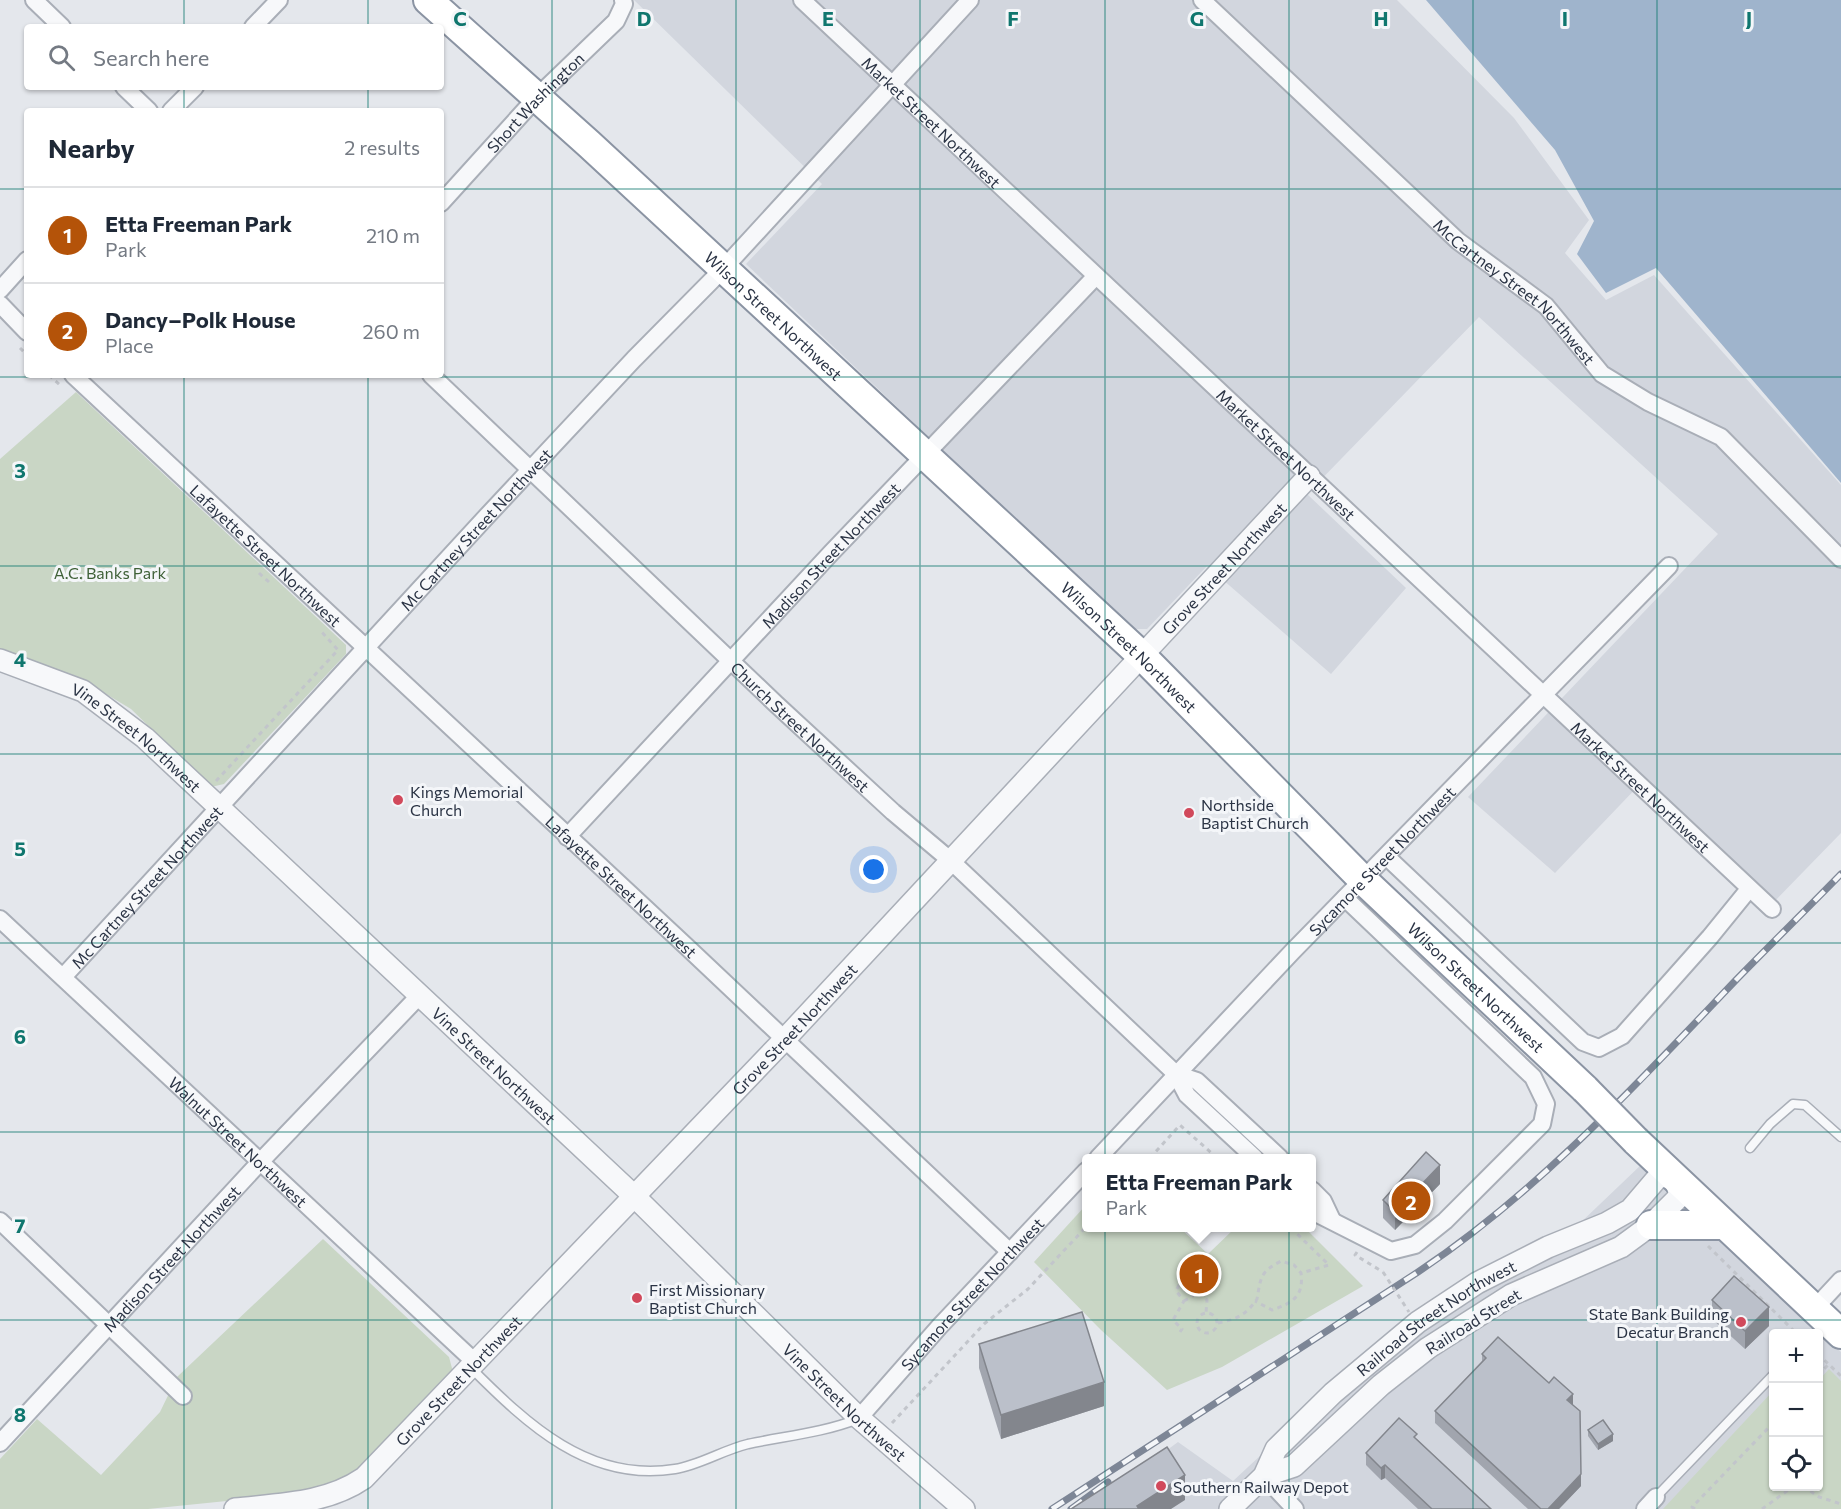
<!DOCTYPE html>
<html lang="en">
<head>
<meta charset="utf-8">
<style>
  :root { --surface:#fff; --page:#f2f2f3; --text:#1f2937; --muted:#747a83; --line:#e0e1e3; --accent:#b45309 }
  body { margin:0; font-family:Commissioner,sans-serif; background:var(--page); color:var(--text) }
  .controls { position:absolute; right:18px; bottom:18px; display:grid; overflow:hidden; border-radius:6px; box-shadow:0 2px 4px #0004 }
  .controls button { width:54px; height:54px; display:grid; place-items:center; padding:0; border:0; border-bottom:2px solid var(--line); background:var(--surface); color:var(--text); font:30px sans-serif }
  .you { position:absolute; left:874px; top:870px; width:21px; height:21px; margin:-15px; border:4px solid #fff; border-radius:50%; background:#1a73e8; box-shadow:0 0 0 9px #1a73e833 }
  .badge { display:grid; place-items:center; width:39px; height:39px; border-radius:50%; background:var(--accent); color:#fff; font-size:20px; font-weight:700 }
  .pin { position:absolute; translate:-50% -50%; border:3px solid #fff; box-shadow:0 2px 6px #0006 }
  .popup { position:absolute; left:1082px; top:1154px; width:234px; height:78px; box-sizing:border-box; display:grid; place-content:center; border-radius:6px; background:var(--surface); filter:drop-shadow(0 2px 4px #0005); font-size:20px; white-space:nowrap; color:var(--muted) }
  .popup b { font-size:22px; color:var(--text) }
  .popup::after { content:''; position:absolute; left:50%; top:100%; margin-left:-12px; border:12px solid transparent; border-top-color:var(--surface) }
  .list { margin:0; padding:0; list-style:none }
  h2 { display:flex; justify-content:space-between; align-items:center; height:78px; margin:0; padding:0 24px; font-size:26px }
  h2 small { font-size:20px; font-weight:400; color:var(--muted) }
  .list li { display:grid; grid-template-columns:39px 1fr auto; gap:18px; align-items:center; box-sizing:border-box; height:96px; padding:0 24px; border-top:2px solid var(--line) }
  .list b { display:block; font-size:22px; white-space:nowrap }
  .list p { margin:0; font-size:20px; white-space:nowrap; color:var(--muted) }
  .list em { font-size:20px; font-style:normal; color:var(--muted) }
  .icon { flex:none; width:33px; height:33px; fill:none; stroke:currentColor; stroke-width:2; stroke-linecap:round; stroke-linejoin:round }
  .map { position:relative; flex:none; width:1841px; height:1509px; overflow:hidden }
  .search { position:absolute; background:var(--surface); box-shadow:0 2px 4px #0004; left:24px; top:24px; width:420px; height:66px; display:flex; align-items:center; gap:15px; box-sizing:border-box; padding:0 21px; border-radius:6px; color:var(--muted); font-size:22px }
  .panel { position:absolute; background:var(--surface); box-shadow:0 2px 4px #0004; left:24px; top:108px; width:420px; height:270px; border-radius:6px }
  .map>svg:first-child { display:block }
</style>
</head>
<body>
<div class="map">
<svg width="1841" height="1509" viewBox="0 0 1841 1509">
  <rect width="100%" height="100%" fill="#e4e7ec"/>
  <!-- built -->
  <path fill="#d2d6de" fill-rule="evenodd" d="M634 0H1397L1514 118 1589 220 1565 253 1606 300 1654 275 1841 485V833L1770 906 1642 782 1555 873 1468 797 1718 534 1479 317 1307 494 1406 588 1331 674 1207 566 1147 629H1132L746 264 822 184Z
    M1642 1164 1841 1352V1509H1087L1178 1442 1233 1481 1392 1333 1577 1226ZM1774 1334H1818V1486H1774Z"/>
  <!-- green -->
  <path fill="#c9d6c5" d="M76 392 346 645V654L224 784 211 787 131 709 76 676 0 651V459Z
    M1086 1205V1228H1180L1208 1254 1235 1228H1305L1363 1286 1222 1367 1167 1390 1101 1330 1034 1262Z
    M323 1239 449 1357 453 1372 360 1468 325 1491 148 1509H0V1459L37 1419 101 1475 160 1412 177 1377Z
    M1829 1369 1841 1381V1509H1663L1773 1391 1774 1486H1818L1819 1380Z"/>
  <!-- water -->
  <path fill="#9fb4cc" d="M1426 0H1841V483L1656 268 1606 293 1577 254 1594 221 1555 150Z"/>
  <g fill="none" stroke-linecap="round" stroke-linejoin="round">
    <defs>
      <path id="service" d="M1750 1148 1770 1124 1793 1104 1805 1105 1841 1137
        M471 1368C527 1424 589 1483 675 1469 700 1465 723 1450 748 1444 785 1436 822 1433 858 1419
        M1656 1497 1774 1374"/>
      <g id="minor">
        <path d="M34 0 62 27"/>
        <path id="s1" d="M802 0 1772 909"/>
        <path id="s2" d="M1202 0 1458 241 1546 306 1602 374 1648 402 1721 437 1841 559"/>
        <path d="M253 27 279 0"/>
        <path d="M124 87 149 111"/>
        <path d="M171 111 195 87"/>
        <path id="s3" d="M441 203 537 97 616 21 624 4 623 0"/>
        <path d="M0 290 27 260"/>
        <path d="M0 304 27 332"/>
        <path id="s4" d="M73 375 687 947 1010 1252"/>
        <path id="s5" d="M431 375 776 704 893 812 950 860 1176 1074 1187 1095 1255 1158"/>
        <path id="s6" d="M567 837 831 553 1096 276"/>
        <path d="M1387 857 1583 1042 1599 1048 1622 1036 1710 937 1749 889"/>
        <path id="s7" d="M0 919 476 1363"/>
        <path id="s8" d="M63 977 487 516 634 359 724 268 970 0"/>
        <path d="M1176 1074 1197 1081 1280 1158"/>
        <path id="s9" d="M1098 1158 1292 952 1669 566"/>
        <path d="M1312 1190 1323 1201 1332 1220"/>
        <path d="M1312 1211 1391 1251 1415 1245 1445 1221 1542 1124 1546 1104 1533 1077 1345 898"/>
        <path d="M0 1221 183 1396"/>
        <path d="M1814 1309 1841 1280"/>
        <path id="s10" d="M859 1418 939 1327 1086 1171"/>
        <path id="s11" d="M0 1443 261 1161 419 996"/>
        <path d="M1264 1476 1295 1509"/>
        <path d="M1645 1509 1656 1497"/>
      </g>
      <g id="tertiary">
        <path id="s12" d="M0 660 83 691 145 738 634 1196 859 1418 964 1509"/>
        <path id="s13" d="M235 1509C280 1504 326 1504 364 1478L784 1040 1309 476"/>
        <path id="s14" d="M1230 1509 1264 1476 1276 1449 1333 1393 1418 1322 1477 1283 1548 1247 1607 1223 1630 1210 1659 1176 1675 1178 1680 1196 1651 1225 1621 1247 1511 1295 1428 1348 1381 1385 1294 1466 1264 1476"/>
      </g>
      <g id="trunk">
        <path id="s15" d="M428 0 589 144 1142 656 1363 880 1585 1089"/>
        <path d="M1636 1141 1841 1334"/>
        <path d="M1651 1225H1724"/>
      </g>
    </defs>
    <!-- service casing -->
    <use href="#service" stroke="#a9aeb7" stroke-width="11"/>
    <!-- minor casing -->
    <use href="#minor" stroke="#a9aeb7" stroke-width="20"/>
    <!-- tertiary casing -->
    <use href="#tertiary" stroke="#a9aeb7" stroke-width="24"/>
    <!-- trunk casing -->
    <use href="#trunk" stroke="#8b94a3" stroke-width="32"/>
    <!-- path -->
    <path stroke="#c2c5cb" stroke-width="3" stroke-dasharray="4.5 4.5" stroke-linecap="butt" d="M20 348 27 355
      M49 375 60 385
      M259 573 269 582
      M216 781 338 650 320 630
      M1150 1158 1180 1125 1217 1158
      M1291 1228 1329 1265 1301 1273
      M1708 1246 1797 1334
      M1357 1252 1355 1255 1383 1272
      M1179 1285 1176 1291 1184 1301 1173 1320 1182 1329 1180 1332
      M1184 1301 1199 1292 1207 1300 1206 1313
      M1197 1323a10 10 0 1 1 20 0a10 10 0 1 1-20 0Z
      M1218 1323C1237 1319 1246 1315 1257 1299 1261 1277 1260 1272 1281 1261L1294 1265 1301 1273C1304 1297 1292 1303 1272 1310L1255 1301
      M1818 1354 1841 1376
      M1818 1375 1829 1364
      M892 1423 984 1324 1028 1289 1086 1227
      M1803 1486 1819 1497 1841 1504
      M1695 1509 1692 1507 1696 1503 1774 1422
      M1762 1509 1794 1486"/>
    <!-- service -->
    <use href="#service" stroke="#f7f8fa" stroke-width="8"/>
    <!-- minor -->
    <use href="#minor" stroke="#f7f8fa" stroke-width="16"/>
    <!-- tertiary -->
    <use href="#tertiary" stroke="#f7f8fa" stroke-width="21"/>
    <!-- trunk -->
    <use href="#trunk" stroke="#fff" stroke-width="28"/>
    <defs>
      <path id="rail" d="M1052 1509 1418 1272C1539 1191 1635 1086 1735 981 1770 945 1806 910 1841 874
        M1071 1509 1108 1482"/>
    </defs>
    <!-- rail casing -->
    <use href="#rail" stroke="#7d8696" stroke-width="7"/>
    <!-- rail -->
    <use href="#rail" stroke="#f4f6f9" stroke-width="4.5" stroke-dasharray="14" stroke-linecap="butt"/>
    <defs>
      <path id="trunk-bridge" d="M1585 1089 1636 1141"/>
    </defs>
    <!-- trunk-bridge casing -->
    <use href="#trunk-bridge" stroke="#8b94a3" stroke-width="32" stroke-linecap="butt"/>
    <!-- path-bridge -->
    <path stroke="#c2c5cb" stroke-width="3" stroke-dasharray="4.5 4.5" stroke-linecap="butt" d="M1383 1272 1409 1312"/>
    <!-- trunk-bridge -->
    <use href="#trunk-bridge" stroke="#fff" stroke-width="28"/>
  </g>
  <!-- wall -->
  <path fill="#a1a5ae" d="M1440 1184 1395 1230 1383 1218V1200Z
    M1712 1300 1769 1326 1745 1349 1712 1319Z
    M979 1344 1104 1406 1001 1439 979 1368Z
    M1482 1354 1573 1405 1581 1486 1559 1509H1528L1435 1423V1411L1482 1361Z
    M1588 1430 1613 1441 1598 1450 1588 1436Z
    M1417 1439 1491 1509H1418L1385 1478 1381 1480 1366 1465V1453Z"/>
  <!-- shaded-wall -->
  <path fill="#83868d" d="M1440 1165V1184L1395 1230V1212Z
    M1769 1307V1326L1745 1349V1331Z
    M1104 1382V1406L1001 1439V1415Z
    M1573 1394V1406L1567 1400Z
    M1613 1434V1441L1598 1450V1444Z
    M1385 1465V1478L1381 1480V1468Z
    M1581 1474V1486L1559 1509H1548Z
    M1185 1475V1500L1171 1509H1137V1506Z"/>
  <!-- building -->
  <path fill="#bbc0ca" stroke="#83868d" stroke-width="1.5" d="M1426 1152 1440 1165 1395 1212 1383 1200Z
    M1734 1276 1769 1307 1745 1331 1712 1300Z
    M1082 1312 1104 1382 1001 1415 979 1344Z
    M1498 1337 1549 1383 1554 1377 1573 1394 1567 1400 1580 1411 1581 1474 1548 1509H1541L1435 1411 1486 1358 1482 1354Z
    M1399 1418 1417 1434 1414 1437 1491 1509H1432L1385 1465 1381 1468 1366 1453Z
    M1603 1420 1613 1434 1598 1444 1588 1430Z
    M1167 1447 1185 1475 1137 1506 1139 1509H1071Z"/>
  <!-- grid -->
  <path fill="none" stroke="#0f766e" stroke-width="1.5" stroke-opacity="0.55" d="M184 0V27M368 0V27M552 0V1509M736 0V1509M920 0V1509M1105 0V1509M1289 0V1509M1473 0V1509M1657 0V1509M184 87V111M368 87V111M0 189H27M441 189H1841M184 375V1509M368 375V1509M0 377H1841M0 566H1841M0 754H1841M0 943H1841M0 1132H1841M0 1320H1841"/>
  <!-- markers -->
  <g fill="#d1495b" stroke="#f4f6f9" stroke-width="2">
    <circle cx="398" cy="800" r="6"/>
    <circle cx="1189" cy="813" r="6"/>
    <circle cx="637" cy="1298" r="6"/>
    <circle cx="1741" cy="1322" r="6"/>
    <circle cx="1161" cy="1486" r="6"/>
  </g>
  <g text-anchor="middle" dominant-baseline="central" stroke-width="6" stroke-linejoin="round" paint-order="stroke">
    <!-- street labels -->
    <g font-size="16" fill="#2b3445" stroke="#f4f6f9">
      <text stroke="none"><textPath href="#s3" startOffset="138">Short Washington</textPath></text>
      <text stroke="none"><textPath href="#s1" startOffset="178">Market Street Northwest</textPath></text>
      <text stroke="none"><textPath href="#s2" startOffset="428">McCartney Street Northwest</textPath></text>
      <text stroke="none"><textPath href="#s15" startOffset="468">Wilson Street Northwest</textPath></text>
      <text stroke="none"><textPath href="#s1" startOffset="664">Market Street Northwest</textPath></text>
      <text stroke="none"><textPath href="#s8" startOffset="609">Mc Cartney Street Northwest</textPath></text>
      <text stroke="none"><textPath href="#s4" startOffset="264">Lafayette Street Northwest</textPath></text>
      <text stroke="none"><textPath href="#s6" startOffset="386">Madison Street Northwest</textPath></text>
      <text stroke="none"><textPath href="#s13" startOffset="1386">Grove Street Northwest</textPath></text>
      <text stroke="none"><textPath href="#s15" startOffset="954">Wilson Street Northwest</textPath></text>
      <text stroke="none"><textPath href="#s5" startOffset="510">Church Street Northwest</textPath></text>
      <text stroke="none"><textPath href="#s12" startOffset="159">Vine Street Northwest</textPath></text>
      <text stroke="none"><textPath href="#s1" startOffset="1150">Market Street Northwest</textPath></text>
      <text stroke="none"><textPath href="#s9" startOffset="411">Sycamore Street Northwest</textPath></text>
      <text stroke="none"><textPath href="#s8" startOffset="123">Mc Cartney Street Northwest</textPath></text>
      <text stroke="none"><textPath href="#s4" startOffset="750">Lafayette Street Northwest</textPath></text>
      <text stroke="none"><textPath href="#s15" startOffset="1440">Wilson Street Northwest</textPath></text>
      <text stroke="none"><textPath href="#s13" startOffset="756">Grove Street Northwest</textPath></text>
      <text stroke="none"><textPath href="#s12" startOffset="645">Vine Street Northwest</textPath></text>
      <text stroke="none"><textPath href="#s7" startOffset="326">Walnut Street Northwest</textPath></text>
      <text stroke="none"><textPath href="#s11" startOffset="252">Madison Street Northwest</textPath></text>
      <text stroke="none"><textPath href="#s10" startOffset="168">Sycamore Street Northwest</textPath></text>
      <text stroke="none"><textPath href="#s14" startOffset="285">Railroad Street Northwest</textPath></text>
      <text transform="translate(1473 1321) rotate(-32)">Railroad Street</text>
      <text stroke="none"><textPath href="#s13" startOffset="270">Grove Street Northwest</textPath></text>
      <text stroke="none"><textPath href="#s12" startOffset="1131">Vine Street Northwest</textPath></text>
    </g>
    <!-- park labels -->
    <g font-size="16" fill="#3f6138" stroke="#f4f6f9">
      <text x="110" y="572">A.C. Banks Park</text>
    </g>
    <!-- poi labels -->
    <g font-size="16" fill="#2b3445" stroke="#f4f6f9" text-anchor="start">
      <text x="410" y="791">Kings Memorial<tspan x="410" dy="18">Church</tspan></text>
      <text x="1201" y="804">Northside<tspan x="1201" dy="18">Baptist Church</tspan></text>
      <text x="649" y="1289">First Missionary<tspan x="649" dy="18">Baptist Church</tspan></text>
      <text x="1729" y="1313" text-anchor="end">State Bank Building<tspan x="1729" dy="18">Decatur Branch</tspan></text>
      <text x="1173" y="1486">Southern Railway Depot</text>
    </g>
  </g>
  <g font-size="20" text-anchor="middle" font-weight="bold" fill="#0f766e" stroke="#f4f6f9" stroke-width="6" stroke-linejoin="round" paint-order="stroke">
    <text x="460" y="26">C</text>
    <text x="644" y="26">D</text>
    <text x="828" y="26">E</text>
    <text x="1013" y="26">F</text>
    <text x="1197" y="26">G</text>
    <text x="1381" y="26">H</text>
    <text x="1565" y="26">I</text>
    <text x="1749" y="26">J</text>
    <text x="20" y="478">3</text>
    <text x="20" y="667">4</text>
    <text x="20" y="856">5</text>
    <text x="20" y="1044">6</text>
    <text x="20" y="1233">7</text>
    <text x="20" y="1422">8</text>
  </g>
</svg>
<div class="controls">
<button>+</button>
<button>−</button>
<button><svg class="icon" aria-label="locate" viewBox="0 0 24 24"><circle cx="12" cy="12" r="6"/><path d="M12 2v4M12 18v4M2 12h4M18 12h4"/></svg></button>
</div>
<div class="you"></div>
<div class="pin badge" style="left:1199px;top:1274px">1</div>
<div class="popup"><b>Etta Freeman Park</b>Park</div>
<div class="pin badge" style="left:1411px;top:1201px">2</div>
<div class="search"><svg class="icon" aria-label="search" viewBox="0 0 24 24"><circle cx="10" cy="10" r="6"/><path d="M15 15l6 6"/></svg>Search here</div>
<section class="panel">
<h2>Nearby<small>2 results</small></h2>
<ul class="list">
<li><span class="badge">1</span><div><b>Etta Freeman Park</b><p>Park</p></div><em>210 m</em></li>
<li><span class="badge">2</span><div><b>Dancy–Polk House</b><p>Place</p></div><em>260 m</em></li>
</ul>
</section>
</div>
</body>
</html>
